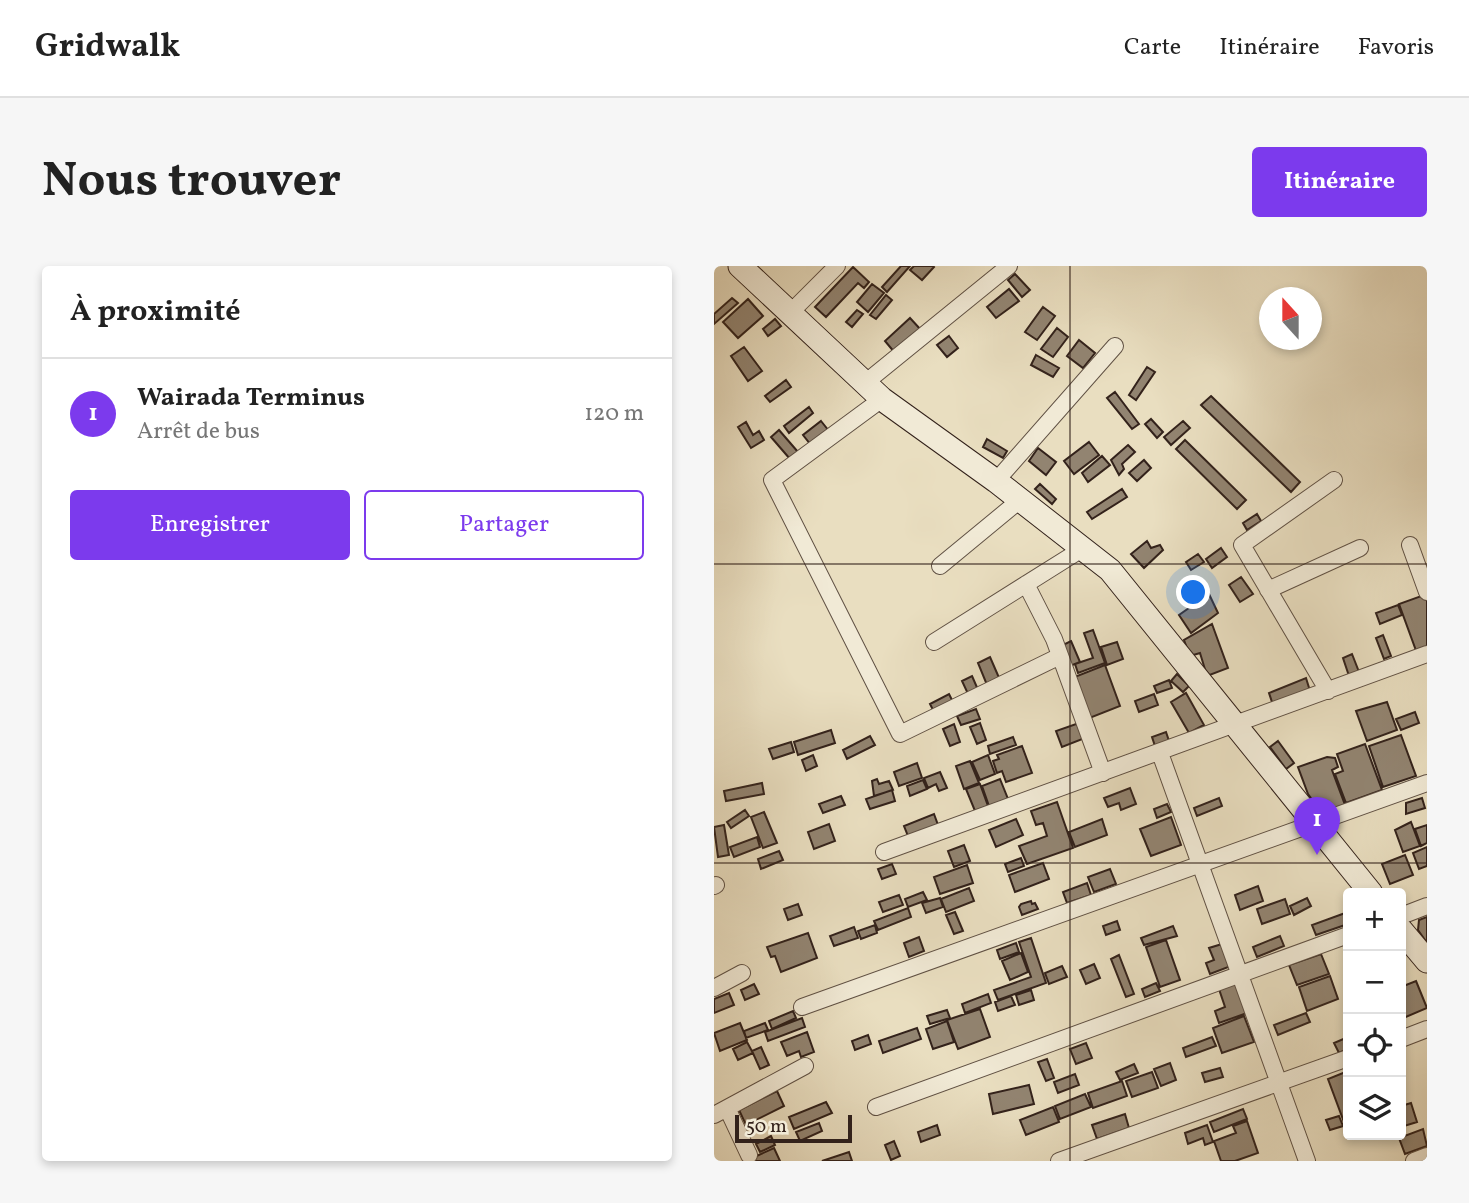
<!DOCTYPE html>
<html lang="fr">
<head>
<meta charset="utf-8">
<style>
  :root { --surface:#fff; --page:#f6f6f6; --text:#222; --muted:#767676; --line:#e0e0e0; --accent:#7c3aed }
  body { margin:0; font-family:Vollkorn,serif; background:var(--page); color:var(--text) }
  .controls { position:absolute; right:21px; bottom:21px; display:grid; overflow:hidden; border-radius:7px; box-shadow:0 4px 10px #0003 }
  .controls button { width:63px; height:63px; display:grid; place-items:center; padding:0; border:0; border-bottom:2px solid var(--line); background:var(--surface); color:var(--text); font:35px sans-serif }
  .compass { position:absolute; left:545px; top:21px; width:63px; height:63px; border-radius:50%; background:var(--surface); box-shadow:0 4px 10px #0003; rotate:339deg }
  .scale { position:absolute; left:21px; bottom:18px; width:117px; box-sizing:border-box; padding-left:7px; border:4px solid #33221b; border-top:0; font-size:19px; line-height:24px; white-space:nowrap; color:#33221b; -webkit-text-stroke:5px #f1ead6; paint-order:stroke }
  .you { position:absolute; left:480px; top:327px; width:24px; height:24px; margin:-18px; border:5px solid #fff; border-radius:50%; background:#1a73e8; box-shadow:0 0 0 10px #1a73e833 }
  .badge { display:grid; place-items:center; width:46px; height:46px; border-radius:50%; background:var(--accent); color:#fff; font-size:23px; font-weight:700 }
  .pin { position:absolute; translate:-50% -58px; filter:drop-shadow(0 2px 4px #0008) }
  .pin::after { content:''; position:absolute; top:37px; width:24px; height:21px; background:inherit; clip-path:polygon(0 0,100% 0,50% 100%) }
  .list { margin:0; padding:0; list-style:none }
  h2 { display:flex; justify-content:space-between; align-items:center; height:91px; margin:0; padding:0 28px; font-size:30px }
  h2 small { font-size:23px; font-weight:400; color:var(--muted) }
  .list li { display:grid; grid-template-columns:46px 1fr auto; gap:21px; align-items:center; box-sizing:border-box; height:112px; padding:0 28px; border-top:2px solid var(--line) }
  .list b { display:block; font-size:26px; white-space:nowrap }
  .list p { margin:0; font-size:23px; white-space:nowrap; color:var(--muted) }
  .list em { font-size:23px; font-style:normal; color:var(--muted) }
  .actions { display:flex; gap:14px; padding:21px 28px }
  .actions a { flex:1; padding:16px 0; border:2px solid var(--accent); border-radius:7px; text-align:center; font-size:24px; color:var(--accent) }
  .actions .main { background:var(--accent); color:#fff }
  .icon { flex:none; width:38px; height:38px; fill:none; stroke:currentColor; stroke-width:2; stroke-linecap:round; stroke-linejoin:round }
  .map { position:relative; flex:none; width:713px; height:895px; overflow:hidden; border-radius:7px }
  header { display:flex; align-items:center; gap:42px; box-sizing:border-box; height:98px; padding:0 35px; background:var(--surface); border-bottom:2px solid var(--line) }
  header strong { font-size:33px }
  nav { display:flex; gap:38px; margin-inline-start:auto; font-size:24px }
  .intro { display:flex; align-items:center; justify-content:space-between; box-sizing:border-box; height:168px; padding:0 42px }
  h1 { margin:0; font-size:49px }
  .button { padding:18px 32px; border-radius:7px; background:var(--accent); color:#fff; font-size:24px; font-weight:700 }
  main { display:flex; gap:42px; padding:0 42px }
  aside { flex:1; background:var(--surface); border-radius:7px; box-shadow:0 4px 10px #0003 }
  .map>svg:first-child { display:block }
</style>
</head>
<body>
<header>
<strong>Gridwalk</strong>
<nav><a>Carte</a><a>Itinéraire</a><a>Favoris</a></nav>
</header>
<div class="intro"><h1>Nous trouver</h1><a class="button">Itinéraire</a></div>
<main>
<aside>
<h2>À proximité<small></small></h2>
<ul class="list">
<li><span class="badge">1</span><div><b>Wairada Terminus</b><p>Arrêt de bus</p></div><em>120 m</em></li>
</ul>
<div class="actions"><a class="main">Enregistrer</a><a>Partager</a></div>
</aside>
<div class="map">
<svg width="713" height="895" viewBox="0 0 713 895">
  <rect width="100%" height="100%" fill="#e9dec0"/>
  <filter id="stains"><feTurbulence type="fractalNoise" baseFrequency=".00286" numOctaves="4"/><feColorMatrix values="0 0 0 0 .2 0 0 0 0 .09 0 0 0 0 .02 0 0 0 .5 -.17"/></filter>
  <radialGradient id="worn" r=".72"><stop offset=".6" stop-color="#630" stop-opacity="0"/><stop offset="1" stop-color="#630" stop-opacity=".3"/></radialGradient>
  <!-- building -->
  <path fill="#928471" stroke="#33221b" stroke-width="2" d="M187 0H196L173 26 168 21Z
    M200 0H219L220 1 208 14 196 4Z
    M139 1 155 16 150 22 144 17 112 51 101 41Z
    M301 8 316 24 308 31 294 14Z
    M158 18 170 27 154 46 143 36Z
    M295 23 305 35 282 52 273 41Z
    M172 29 178 34 162 53 156 49Z
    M18 32 24 37 0 58V48Z
    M34 33 49 50 24 72 9 56Z
    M329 41 341 50 323 74 311 66Z
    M143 44 149 48 138 61 132 56Z
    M196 52 207 64 181 87 171 75Z
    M61 53 67 60 54 70 49 63Z
    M343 62 354 71 339 91 327 83Z
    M235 70 244 82 233 91 223 79Z
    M365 74 381 87 369 102 353 90Z
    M30 81 48 105 34 115 17 90Z
    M322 89 345 102 339 111 317 99Z
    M433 101 441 106 422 134 415 129Z
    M72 114 77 121 56 136 51 130Z
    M401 126 425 158 418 163 393 132Z
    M497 130 586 216 577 226 487 139Z
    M95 141 99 147 75 167 70 160Z
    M437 153 449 166 443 172 431 158Z
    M107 155 115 165 97 179 89 169Z
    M469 155 476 162 457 179 450 171Z
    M32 156 39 169 45 165 50 174 37 182 24 161Z
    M65 164 84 186 76 193 57 171Z
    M273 173 293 185 289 192 269 181Z
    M471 174 532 234 523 243 462 183Z
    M375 176 385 189 360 208 350 195Z
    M414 179 421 186 408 198 410 203 405 209 397 194Z
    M324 182 342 196 332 209 315 195Z
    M388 190 396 199 374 216 368 207Z
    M430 194 437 202 423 215 415 207Z
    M326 218 342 233 338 238 321 223Z
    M408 223 413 231 378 253 373 246Z
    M543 248 547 255 533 264 529 257Z
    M433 275 437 282 446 279 449 284 430 302 417 288Z
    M507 282 513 291 498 302 492 293Z
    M484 288 490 296 477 304 472 296Z
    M527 311 539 328 526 336 515 319Z
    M495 328 504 347 477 367 465 349Z
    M713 328V387L704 390 685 338Z
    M684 339 688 349 666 358 662 347Z
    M498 358 514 402 493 410 486 387 476 390 470 374Z
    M379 364 391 397 364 407 361 398 379 392 370 367Z
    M669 369 677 390 670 393 662 372Z
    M357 375 366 396 356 400 347 380Z
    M403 376 409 393 393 399 387 381Z
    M638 388 645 406 635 410 629 392Z
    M276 391 286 414 273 419 264 397Z
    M391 399 406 440 373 453 358 412Z
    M463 408 475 420 469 426 457 415Z
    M258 410 265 426 255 430 248 415Z
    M592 412 596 425 559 439 555 427Z
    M455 414 458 422 443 427 440 420Z
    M472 427 490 459 475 467 457 436Z
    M235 428 240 438 221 448 216 438Z
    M440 428 444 439 425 446 421 435Z
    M673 436 683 464 653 475 642 445Z
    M262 443 266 453 247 459 243 450Z
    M701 446 705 457 687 464 682 453Z
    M266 457 272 474 263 478 256 461Z
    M365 457 371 472 348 481 342 465Z
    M240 458 246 476 236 480 229 463Z
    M117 464 121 477 84 489 80 476Z
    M452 466 455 475 441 480 438 471Z
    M687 469 702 510 669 521 655 480Z
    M156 470 161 479 133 493 129 484Z
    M299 471 302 479 276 488 274 480Z
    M564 475 580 497 572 503 556 481Z
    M77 476 80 486 59 493 55 483Z
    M651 478 668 524 632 537 621 508 629 505 623 488Z
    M308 480 318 507 292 516 288 505 283 507 279 495 285 493 283 489Z
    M99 489 103 500 92 505 88 494Z
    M274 489 281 508 266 514 258 496Z
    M613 491 621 492 624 501 618 504 631 539 608 547 594 528 584 501Z
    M256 495 265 517 250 523 242 500Z
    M203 497 208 512 185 520 180 506Z
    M226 506 233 522 225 525 222 518 214 522 210 512Z
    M163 513 165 518 175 515 179 524 160 530 158 515Z
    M286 513 294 533 275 540 268 520Z
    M209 514 213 523 196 530 193 520Z
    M48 517 50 528 12 535 10 525Z
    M266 518 274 540 261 545 252 523Z
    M416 522 422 538 407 544 405 537 394 541 390 532Z
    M178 524 181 535 156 543 152 533Z
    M127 530 131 539 109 547 105 538Z
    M505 532 508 540 483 550 480 542Z
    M708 532 711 542 692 548V537Z
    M343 536 359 582 313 598 305 580 333 570 329 557 322 559 317 545Z
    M453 538 457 546 443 552 440 543Z
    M31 544 35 550 17 562 13 556Z
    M50 546 63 577 49 582 37 551Z
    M220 548 224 559 194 570 190 560Z
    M457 551 467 579 437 590 426 563Z
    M302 553 309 569 282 581 275 564Z
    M388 553 393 569 361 581 355 566Z
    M697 556 706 580 689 586 681 564Z
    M115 558 121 575 100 583 94 566Z
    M10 559 15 589 4 591 0 561Z
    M713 559V577L707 580 701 563Z
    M43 571 46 581 20 591 16 581Z
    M250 579 256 595 240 601 234 585Z
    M713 581V600L705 603 699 587Z
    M65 585 69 594 47 603 44 593Z
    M691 589 699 609 676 618 668 598Z
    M307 592 310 600 294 606 291 598Z
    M329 597 335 613 301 626 295 609Z
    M178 598 182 608 168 613 164 603Z
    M253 599 259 617 226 628 220 611Z
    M396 603 402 618 380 626 374 611Z
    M373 617 377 629 353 637 349 626Z
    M544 620 549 635 526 644 521 629Z
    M255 622 260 635 232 646 227 633Z
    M209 626 213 634 194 641 191 633Z
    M185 629 189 639 169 646 165 636Z
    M226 632 229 641 212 647 208 637Z
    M593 632 597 640 580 649 576 640Z
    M571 633 576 648 548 658 543 643Z
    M317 635 318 638 321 637 324 643 308 649 305 641 307 638Z
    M84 638 88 649 74 654 70 643Z
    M194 642 197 651 164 664 160 655Z
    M241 646 249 665 240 668 232 649Z
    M634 646V658L602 669 598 659Z
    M713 651V677L704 664 705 654Z
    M403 655 406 664 392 669 389 660Z
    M161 659 163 667 147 673 144 665Z
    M459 660 463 670 430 679 427 672Z
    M140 661 144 672 120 680 116 670Z
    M94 667 103 692 67 706 61 690 57 691 53 681Z
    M566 670 570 680 543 691 539 681Z
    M205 671 210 685 195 691 190 677Z
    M317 672 332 717 284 734 280 724 317 711 305 676Z
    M452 674 466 714 446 721 432 681Z
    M302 677 305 686 286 693 283 684Z
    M508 678 517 700 496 708 492 697 500 694 495 682Z
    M307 687 314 706 296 714 288 695Z
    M607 688 615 708 583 719 575 699Z
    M405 689 420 728 412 731 397 693Z
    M380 698 386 712 372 718 366 704Z
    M348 700 353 711 335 718 331 707Z
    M616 710 624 733 593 745 585 721Z
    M702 715 713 742 687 753V721Z
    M442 717 446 725 431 731 428 723Z
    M522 717 533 747 505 757 501 745 511 741 505 723Z
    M40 718 45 728 31 734 27 724Z
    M317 724 320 734 305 739 302 729Z
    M15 727 20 739 0 747V733Z
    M274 728 277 737 251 747 248 738Z
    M297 730 301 739 284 745 281 736Z
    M266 743 276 771 244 783 233 754Z
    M233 744 236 752 216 758 213 750Z
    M79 745 82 752 58 763 55 755Z
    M592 747 596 756 564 769 560 759Z
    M530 750 540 776 508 787 499 762Z
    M88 752 91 761 54 775 51 766Z
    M233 755 240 776 219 783 212 763Z
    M26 757 33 774 6 785 0 767Z
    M51 757 54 764 32 772 30 765Z
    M203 762 207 773 169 787 165 775Z
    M93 766 100 786 87 791 85 785 73 790 67 776Z
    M154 769 157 778 141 784 138 775Z
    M498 771 502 780 472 791 469 782Z
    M634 771V783L625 787 620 777Z
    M33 776 39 787 24 794 19 783Z
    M372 777 378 792 362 798 356 783Z
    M47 781 55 799 46 803 38 785Z
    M333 793 340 812 332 815 324 796Z
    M456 797 462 814 447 820 440 803Z
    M420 798 424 807 406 814 402 806Z
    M506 802 509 811 491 816 488 807Z
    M634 805V854L630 856 614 813Z
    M438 806 444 822 418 831 412 815Z
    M361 808 365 819 344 827 340 816Z
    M408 815 413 830 379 842 374 827Z
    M315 819 320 838 279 848 275 828Z
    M63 825 70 840 32 859 25 844Z
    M371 828 377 841 346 853 341 840Z
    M112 836 118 847 80 863 75 851Z
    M697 837 703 856 687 861V840Z
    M339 841 345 856 312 869 306 854Z
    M529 843 533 853 500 866 496 856Z
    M411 848 415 862 383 873 378 859Z
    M625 850 629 860 616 864 612 854Z
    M533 855 544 887 521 895H507L500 875 522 867 519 860Z
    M105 857 108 865 86 875 82 866Z
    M223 859 226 869 207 876 204 866Z
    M493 859 499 876 491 879 489 872 474 878 471 867Z
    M709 863 713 880 691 888 685 872Z
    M57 870 61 879 46 886 42 878Z
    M180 875 186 890 177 894 171 879Z
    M60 882 66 895H37L36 893Z
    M135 886 138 895H108Z"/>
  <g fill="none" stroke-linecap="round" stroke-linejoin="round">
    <defs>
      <path id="street" d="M76 47 123 0
        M151 117 295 0
        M168 133 58 214 186 468 346 390
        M282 215 401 80
        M696 279 713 326
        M226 300 306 234
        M312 318 340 373 389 507
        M554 324 646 282
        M220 376 368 283
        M614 425 528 279 620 214
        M446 487 593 895
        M170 586 713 388
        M0 620 2 619
        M687 650 713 640
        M0 722 28 707
        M88 741 713 517
        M687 773 713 763
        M162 841 634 669
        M13 842 35 889
        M0 849 91 800
        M345 895 634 792
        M700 895 713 890"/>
      <path id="secondary" d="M26 0 168 133 282 215 396 304 657 627
        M687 664 713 695"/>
    </defs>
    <!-- street casing -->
    <use href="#street" stroke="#605144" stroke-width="18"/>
    <!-- secondary casing -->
    <use href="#secondary" stroke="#33221b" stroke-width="25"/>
    <!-- street -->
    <use href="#street" stroke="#f1ead6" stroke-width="16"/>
    <!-- secondary -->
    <use href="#secondary" stroke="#f1ead6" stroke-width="23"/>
  </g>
  <!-- grid -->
  <path fill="none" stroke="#33221b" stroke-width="2" stroke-opacity="0.55" d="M356 0V895M0 298H713M0 597H713"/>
  <rect width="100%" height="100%" filter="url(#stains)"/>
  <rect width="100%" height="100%" fill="url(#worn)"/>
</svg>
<div class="controls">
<button>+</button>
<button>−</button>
<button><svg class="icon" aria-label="locate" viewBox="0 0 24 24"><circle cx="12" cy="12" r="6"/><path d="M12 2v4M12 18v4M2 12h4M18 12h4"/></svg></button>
<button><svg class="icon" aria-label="layers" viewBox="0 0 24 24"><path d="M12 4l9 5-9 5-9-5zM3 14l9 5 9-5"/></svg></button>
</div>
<svg class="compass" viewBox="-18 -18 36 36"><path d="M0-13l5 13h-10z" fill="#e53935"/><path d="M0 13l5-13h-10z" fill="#767676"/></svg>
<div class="scale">50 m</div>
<div class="you"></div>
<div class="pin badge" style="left:603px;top:589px">1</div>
</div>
</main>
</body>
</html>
